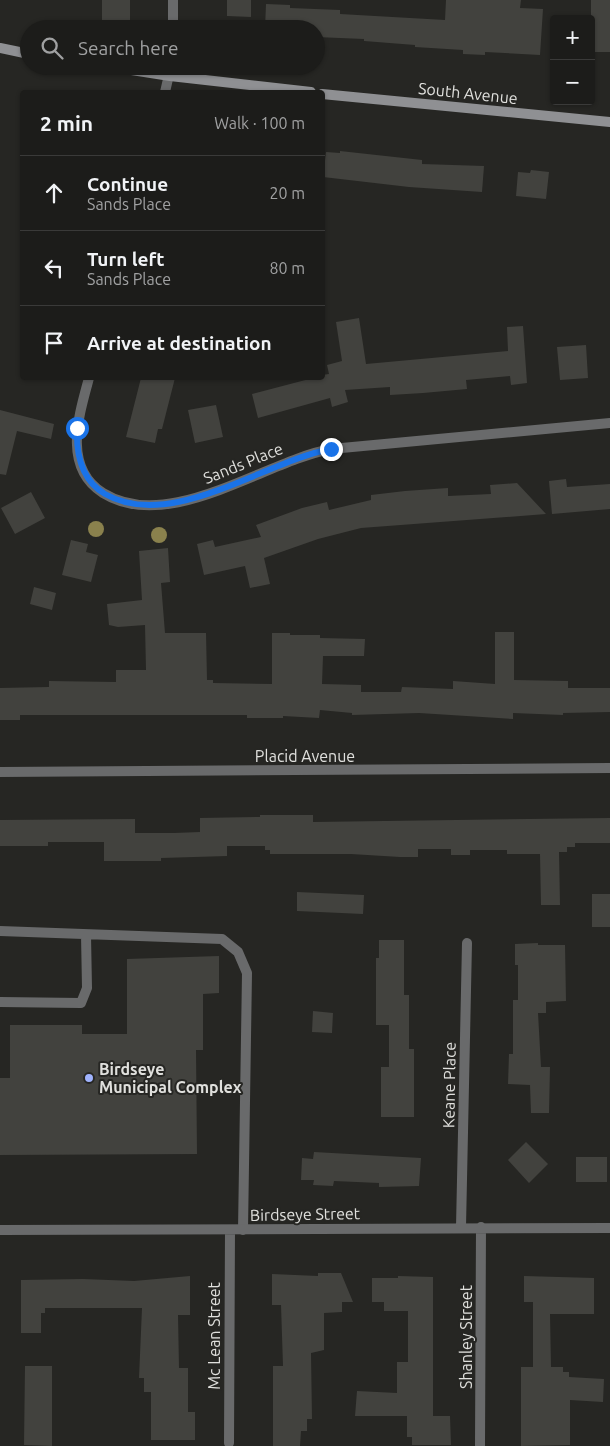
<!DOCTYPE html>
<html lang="en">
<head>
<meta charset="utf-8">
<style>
  :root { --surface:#1c1c1a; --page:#252523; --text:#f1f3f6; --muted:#a0a1a2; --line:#3a3a39 }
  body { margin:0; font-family:Ubuntu,sans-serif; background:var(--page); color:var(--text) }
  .controls { position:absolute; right:15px; top:15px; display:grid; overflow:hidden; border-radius:5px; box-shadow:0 1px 4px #0004 }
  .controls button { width:45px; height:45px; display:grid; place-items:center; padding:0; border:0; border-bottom:1px solid var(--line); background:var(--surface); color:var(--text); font:25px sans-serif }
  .stop { position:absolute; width:15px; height:15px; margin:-11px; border:4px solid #1a73e8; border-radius:50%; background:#fff }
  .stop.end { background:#1a73e8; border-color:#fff; box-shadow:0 1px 5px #0008 }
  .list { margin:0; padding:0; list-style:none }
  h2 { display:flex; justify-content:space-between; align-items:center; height:65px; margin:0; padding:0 20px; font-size:21px }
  h2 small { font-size:16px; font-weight:400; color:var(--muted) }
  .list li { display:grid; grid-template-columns:32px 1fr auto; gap:15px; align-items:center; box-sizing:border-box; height:75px; padding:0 20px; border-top:1px solid var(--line) }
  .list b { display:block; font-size:19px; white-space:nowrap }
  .list p { margin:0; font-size:16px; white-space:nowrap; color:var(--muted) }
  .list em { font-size:16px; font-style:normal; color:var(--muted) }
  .icon { flex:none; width:28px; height:28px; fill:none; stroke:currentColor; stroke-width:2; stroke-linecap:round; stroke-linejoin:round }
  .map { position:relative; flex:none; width:610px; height:1446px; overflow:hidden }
  .search { position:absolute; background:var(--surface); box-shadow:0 1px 4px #0004; left:20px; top:20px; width:305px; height:55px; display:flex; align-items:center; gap:12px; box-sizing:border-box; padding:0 18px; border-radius:28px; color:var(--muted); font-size:19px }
  .panel { position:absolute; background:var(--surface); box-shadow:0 1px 4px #0004; left:20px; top:90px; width:305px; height:290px; border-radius:5px }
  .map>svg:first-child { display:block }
</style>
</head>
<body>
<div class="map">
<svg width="610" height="1446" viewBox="0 0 610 1446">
  <rect width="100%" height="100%" fill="#262623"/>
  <!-- building -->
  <path fill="#42423e" d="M102 0H130V21L102 22Z
    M227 0H251V17L227 16Z
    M446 0H521L520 8 543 9 540 55 485 52V55L463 54V50L415 47V45L364 41V39L316 37V29H265L266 4 290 5V8L340 10V14L445 20Z
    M591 0H610V52H591Z
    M340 151 422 160V164L484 166 482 192 409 187 323 177 326 152 340 153Z
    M531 170 549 172 546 199 516 196 518 172 530 173Z
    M359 318 366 364 508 351 507 327 523 326 527 383 511 385 510 376 466 380 467 389 423 393 390 395V387L345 390 348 402 332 407 330 398 258 418 252 394 313 378H322V375L329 374 327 365 342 361 336 322Z
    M586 345 588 378 560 380 557 347Z
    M141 378H175L162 429H158L155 443 126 437Z
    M216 405 223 437 195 443 188 410Z
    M0 410 54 424 51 439 17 431 6 475 0 474Z
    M566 479 567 487 610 484V509L552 514 549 481Z
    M517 483 546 514 361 528 318 539 264 558 270 584 250 588 245 566 204 575 197 544 213 540 215 547 261 537 256 525 302 508 327 502 329 510 371 500V495L405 491 448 488V496L491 494 490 485Z
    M31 492 45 518 15 534 1 508Z
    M71 540 88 544 86 552 98 555 91 582 62 575Z
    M168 548 170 582 161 583 165 633H206L207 680H213V683L272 684V633H290V635H320V638L365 639 364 656H323L322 684 361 685V692H401L402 687 453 689V681L495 684V632H514V680L568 681V688H610V712L563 713V715L513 713V719L419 713 352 715V713L320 710 319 718 283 716V718H247V715H20V720H0V688L49 687V681L116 682V670H146L145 625 118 627 109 625 107 604 142 600 139 551Z
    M34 587 56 593 52 610 30 604Z
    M260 815H313V822L610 818V843H575V847H567V852H559L560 905H541L540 854H507V850H470V855H451V849H418V857H400L351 854H270V850H265V846H227V856L161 858V861H104V842H48V846H0V820L135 819V833H174L200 832V818L260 817Z
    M297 892 364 895 363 914 297 911Z
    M592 894H610V927H592Z
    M379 940H404V995H409V1049H414V1117H381V1067H389V1025H376V958H379Z
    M538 943V945H565L566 1001 546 1002V1013H538L541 1067H550L549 1113H531L530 1085 508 1084 509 1054H513V1000H518V965H515V944Z
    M219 956V993L203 994V1050H196L197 1154 0 1155V1078H10V1025H82V1034H127V959Z
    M313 1011 333 1013 332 1033 312 1032Z
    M526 1142 548 1164 529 1183 508 1160Z
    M314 1152 421 1158 419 1186 379 1187V1183L334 1181 333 1186 313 1185 314 1180H301L302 1158 313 1159Z
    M576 1157H607V1182H576Z
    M318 1273H341L353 1302H342V1312L324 1313V1350L311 1353 312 1419H307V1431H301L300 1446H273V1366H283L281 1305H272V1274L318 1276Z
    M190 1276V1315H178L179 1368H188V1412H195V1440H151V1392H144V1378H139L142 1308H45V1313H41V1333H21V1280L83 1279 134 1281Z
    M398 1276 433 1277V1416H450L451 1445H412V1437H407V1416H355L357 1391 397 1393V1362H408V1311H384V1302H372V1278H398Z
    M524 1276 594 1278V1314H550L551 1367H563V1372H569V1377L604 1379 603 1402 570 1400V1445L521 1446V1367H533V1302H524Z
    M25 1366H52V1446L24 1445Z"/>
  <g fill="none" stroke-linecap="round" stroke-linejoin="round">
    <!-- lane -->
    <path stroke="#696a6b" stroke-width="10" d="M0 931 222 939 238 952 247 973 243 1230
      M0 1002 81 1003 87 988 86 935"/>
    <!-- street -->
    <path stroke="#696a6b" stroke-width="10" d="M173 0V29
      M165 92 171 66
      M89 378C79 415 62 467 103 493 169 534 265 461 331 449L610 423
      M0 772 610 768
      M461 1227 467 943
      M0 1230 610 1228
      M229 1443 230 1230
      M480 1446 481 1227"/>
    <!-- secondary -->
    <path stroke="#8f9093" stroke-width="10" d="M0 48 29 54
      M106 66 170 76 311 92
      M322 94 610 122"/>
  </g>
  <!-- trees -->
  <g fill="#8a814d">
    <circle cx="96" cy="529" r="8"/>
    <circle cx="159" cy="535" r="8"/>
  </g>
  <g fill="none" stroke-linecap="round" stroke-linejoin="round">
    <!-- route -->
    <path stroke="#1a73e8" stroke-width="6" d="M77 428C76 454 81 480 105 494 171 532 265 461 331 449"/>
  </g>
  <!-- markers -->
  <circle fill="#a0b3fd" stroke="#262623" stroke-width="2" cx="89" cy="1078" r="5"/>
  <g text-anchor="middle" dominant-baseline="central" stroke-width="4" stroke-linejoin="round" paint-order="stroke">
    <!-- street labels -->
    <g font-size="16" fill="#e0e0dd" stroke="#262623">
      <text transform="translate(468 93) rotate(6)">South Avenue</text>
      <text transform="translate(243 463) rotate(-22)">Sands Place</text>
      <text x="305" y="756">Placid Avenue</text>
      <text transform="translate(449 1085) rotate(-89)">Keane Place</text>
      <text transform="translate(305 1214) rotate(-1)">Birdseye Street</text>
      <text transform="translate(214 1336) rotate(-90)">Mc Lean Street</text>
      <text transform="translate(466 1337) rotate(-90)">Shanley Street</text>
    </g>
    <!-- poi labels -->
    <g font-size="16" font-weight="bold" fill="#e0e0dd" stroke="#262623" text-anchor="start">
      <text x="99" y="1069">Birdseye<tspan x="99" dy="18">Municipal Complex</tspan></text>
    </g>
  </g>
</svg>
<div class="controls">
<button>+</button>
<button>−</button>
</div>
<div class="stop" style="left:77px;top:428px"></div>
<div class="stop end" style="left:331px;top:449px"></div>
<div class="search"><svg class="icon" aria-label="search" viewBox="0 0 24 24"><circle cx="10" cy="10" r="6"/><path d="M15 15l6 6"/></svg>Search here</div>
<section class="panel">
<h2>2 min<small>Walk · 100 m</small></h2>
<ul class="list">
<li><svg class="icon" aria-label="ahead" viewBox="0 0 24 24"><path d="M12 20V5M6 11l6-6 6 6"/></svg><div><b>Continue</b><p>Sands Place</p></div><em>20 m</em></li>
<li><svg class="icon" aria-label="left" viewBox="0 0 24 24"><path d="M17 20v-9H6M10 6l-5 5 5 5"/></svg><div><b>Turn left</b><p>Sands Place</p></div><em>80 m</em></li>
<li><svg class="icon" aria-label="arrive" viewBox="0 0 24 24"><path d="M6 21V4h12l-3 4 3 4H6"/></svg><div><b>Arrive at destination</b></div></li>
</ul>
</section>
</div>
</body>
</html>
